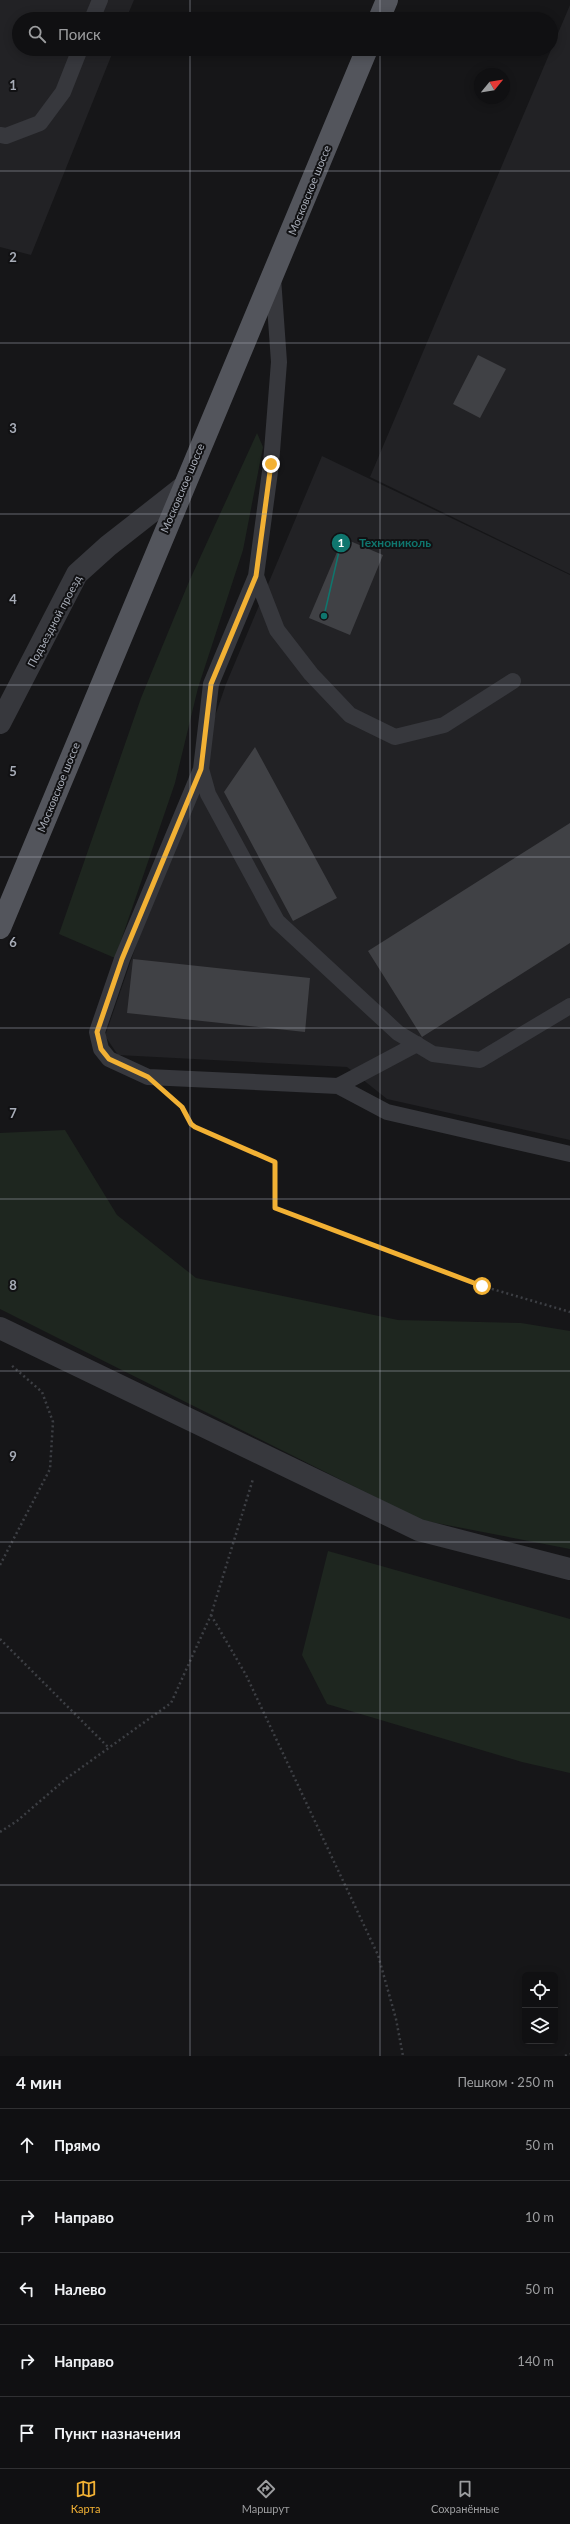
<!DOCTYPE html>
<html lang="ru">
<head>
<meta charset="utf-8">
<style>
  :root { --surface:#101012; --page:#19191b; --text:#f1f3f6; --muted:#9c9d9f; --line:#303032; --accent:#f2b134 }
  body { margin:0; font-family:Lato,sans-serif; background:var(--page); color:var(--text) }
  .controls { position:absolute; right:12px; bottom:12px; display:grid; overflow:hidden; border-radius:6px; box-shadow:0 2px 10px #0003 }
  .controls button { width:36px; height:36px; display:grid; place-items:center; padding:0; border:0; border-bottom:1px solid var(--line); background:var(--surface); color:var(--text); font:20px sans-serif }
  .compass { position:absolute; left:474px; top:68px; width:36px; height:36px; border-radius:50%; background:var(--surface); box-shadow:0 2px 10px #0003; rotate:60deg }
  .stop { position:absolute; width:12px; height:12px; margin:-9px; border:3px solid #f2b134; border-radius:50%; background:#fff }
  .stop.end { background:#f2b134; border-color:#fff; box-shadow:0 1px 4px #0008 }
  .list { margin:0; padding:0; list-style:none }
  h2 { display:flex; justify-content:space-between; align-items:center; height:52px; margin:0; padding:0 16px; font-size:17px }
  h2 small { font-size:13px; font-weight:400; color:var(--muted) }
  .list li { display:grid; grid-template-columns:26px 1fr auto; gap:12px; align-items:center; box-sizing:border-box; height:72px; padding:0 16px; border-top:1px solid var(--line) }
  .list b { display:block; font-size:15px; white-space:nowrap }
  .list em { font-size:13px; font-style:normal; color:var(--muted) }
  .icon { flex:none; width:22px; height:22px; fill:none; stroke:currentColor; stroke-width:2; stroke-linecap:round; stroke-linejoin:round }
  .map { position:relative; flex:none; width:570px; height:2056px; overflow:hidden }
  .search { position:absolute; background:var(--surface); box-shadow:0 2px 10px #0003; left:12px; right:12px; top:12px; height:44px; display:flex; align-items:center; gap:10px; box-sizing:border-box; padding:0 14px; border-radius:22px; color:var(--muted); font-size:15px }
  .sheet { height:412px; background:var(--surface) }
  nav { display:flex; justify-content:space-around; align-items:center; box-sizing:border-box; height:56px; border-top:1px solid var(--line); background:var(--surface); font-size:11px; color:var(--muted) }
  nav a { display:grid; justify-items:center; gap:2px }
  nav .on { color:var(--accent) }
  .map>svg:first-child { display:block }
</style>
</head>
<body>
<div class="map">
<svg width="570" height="2056" viewBox="0 0 570 2056">
  <rect width="100%" height="100%" fill="#161618"/>
  <!-- built -->
  <path fill="#222225" d="M0 0H134L126 19H19V49H114L31 255 0 247Z
    M570 5V574L370 477Z
    M322 456 570 575V1140L387 1099 347 1067 118 1055 105 1036 226 684Z"/>
  <!-- green -->
  <path fill="#1e261f" d="M257 433 263 447 243 550 198 688 175 783 115 958 59 934 141 698 188 584Z
    M65 1130 117 1215 196 1278 398 1320 521 1323 570 1331V1549L421 1520 0 1309V1133Z
    M328 1551 570 1619V1773L522 1762 327 1704 302 1655Z"/>
  <!-- building -->
  <path fill="#404145" d="M478 355 506 369 480 418 453 404Z
    M343 538 383 555 350 635 309 618Z
    M255 747 337 898 293 921 224 792Z
    M570 823V943L422 1037 368 951Z
    M133 959 310 978 305 1032 127 1013Z"/>
  <g fill="none" stroke-linecap="round" stroke-linejoin="round">
    <!-- path -->
    <path stroke="#3d3f44" stroke-width="2.5" stroke-dasharray="2 3" stroke-linecap="butt" d="M177 1102 195 1127 275 1162V1207L482 1286 570 1312
      M0 1565 50 1469 53 1422 42 1392 10 1364
      M211 1615 246 1675 378 1955 396 2019 403 2056
      M0 1639 109 1748
      M0 1832 17 1821 67 1778 171 1703 211 1615 253 1479
      M565 2056 570 2054"/>
    <!-- lane -->
    <path stroke="#37383d" stroke-width="16" d="M92 19 100 0
      M0 135 6 136 40 123 63 92 80 49
      M273 278 279 362 271 464 256 576 277 630 311 674 350 715 395 737 444 725 513 681
      M256 576 211 684 201 769 208 794 277 921 398 1033 433 1054 480 1060 570 1006
      M201 769 122 959 97 1032 101 1049 109 1059 148 1077 338 1086 387 1112 570 1154
      M338 1086 417 1044"/>
    <!-- street -->
    <path stroke="#37383d" stroke-width="22" d="M0 723 77 574 108 546 182 488
      M0 1328 419 1530 570 1569"/>
    <!-- primary -->
    <path stroke="#53555c" stroke-width="22" d="M379 19 387 0
      M0 928 367 49"/>
  </g>
  <g fill="none" stroke-linecap="round" stroke-linejoin="round">
    <!-- route -->
    <path stroke="#f2b134" stroke-width="5" d="M271 464 256 576 211 684 201 769 122 959 97 1032 101 1049 109 1059 148 1077 182 1107 191 1124 195 1127 275 1162V1208L482 1286"/>
  </g>
  <!-- grid -->
  <path fill="none" stroke="#a8adb8" stroke-width="1" stroke-opacity="0.55" d="M190 0V19M380 0V19M190 49V2056M380 49V2056M0 171H570M0 343H570M0 514H570M0 685H570M0 857H570M0 1028H570M0 1199H570M0 1371H570M0 1542H570M0 1713H570M0 1885H570"/>
  <g text-anchor="middle" dominant-baseline="central" stroke-width="4" stroke-linejoin="round" paint-order="stroke">
    <!-- street labels -->
    <g font-size="11" fill="#a8adb8" stroke="#111113">
      <text transform="translate(309 190) rotate(-68)">Московское шоссе</text>
      <text transform="translate(182 488) rotate(-67)">Московское шоссе</text>
      <text transform="translate(54 621) rotate(-62)">Подъездной проезд</text>
      <text transform="translate(58 787) rotate(-68)">Московское шоссе</text>
    </g>
  </g>
  <g font-size="13" text-anchor="middle" font-weight="bold" fill="#a8adb8" stroke="#111113" stroke-width="4" stroke-linejoin="round" paint-order="stroke">
    <text x="13" y="90">1</text>
    <text x="13" y="262">2</text>
    <text x="13" y="433">3</text>
    <text x="13" y="604">4</text>
    <text x="13" y="776">5</text>
    <text x="13" y="947">6</text>
    <text x="13" y="1118">7</text>
    <text x="13" y="1290">8</text>
    <text x="13" y="1461">9</text>
  </g>
  <!-- callouts -->
  <path fill="none" stroke="#0f766e" stroke-width="1.5" d="M324 616L341 543"/>
  <g fill="#0f766e" stroke="#111113" stroke-width="1.5">
    <circle cx="324" cy="616" r="4"/>
    <circle cx="341" cy="543" r="10"/>
  </g>
  <g font-size="12" text-anchor="middle" font-weight="bold" fill="#fff">
    <text x="341" y="547">1</text>
  </g>
  <g font-size="12" text-anchor="middle" font-weight="bold" fill="#0f766e" stroke="#111113" stroke-width="4" stroke-linejoin="round" paint-order="stroke">
    <text x="395" y="547">Технониколь</text>
  </g>
</svg>
<div class="controls">
<button><svg class="icon" aria-label="locate" viewBox="0 0 24 24"><circle cx="12" cy="12" r="6"/><path d="M12 2v4M12 18v4M2 12h4M18 12h4"/></svg></button>
<button><svg class="icon" aria-label="layers" viewBox="0 0 24 24"><path d="M12 4l9 5-9 5-9-5zM3 14l9 5 9-5"/></svg></button>
</div>
<svg class="compass" viewBox="-18 -18 36 36"><path d="M0-13l5 13h-10z" fill="#e53935"/><path d="M0 13l5-13h-10z" fill="#9c9d9f"/></svg>
<div class="stop" style="left:482px;top:1286px"></div>
<div class="stop end" style="left:271px;top:464px"></div>
<div class="search"><svg class="icon" aria-label="search" viewBox="0 0 24 24"><circle cx="10" cy="10" r="6"/><path d="M15 15l6 6"/></svg>Поиск</div>
</div>
<section class="sheet">
<h2>4 мин<small>Пешком · 250 m</small></h2>
<ul class="list">
<li><svg class="icon" aria-label="ahead" viewBox="0 0 24 24"><path d="M12 20V5M6 11l6-6 6 6"/></svg><div><b>Прямо</b></div><em>50 m</em></li>
<li><svg class="icon" aria-label="right" viewBox="0 0 24 24"><path d="M7 20v-9h11M14 6l5 5-5 5"/></svg><div><b>Направо</b></div><em>10 m</em></li>
<li><svg class="icon" aria-label="left" viewBox="0 0 24 24"><path d="M17 20v-9H6M10 6l-5 5 5 5"/></svg><div><b>Налево</b></div><em>50 m</em></li>
<li><svg class="icon" aria-label="right" viewBox="0 0 24 24"><path d="M7 20v-9h11M14 6l5 5-5 5"/></svg><div><b>Направо</b></div><em>140 m</em></li>
<li><svg class="icon" aria-label="arrive" viewBox="0 0 24 24"><path d="M6 21V4h12l-3 4 3 4H6"/></svg><div><b>Пункт назначения</b></div></li>
</ul>
</section>
<nav>
<a class="on"><svg class="icon" aria-label="map" viewBox="0 0 24 24"><path d="M3 6l6-2 6 2 6-2v14l-6 2-6-2-6 2zM9 4v14M15 6v14"/></svg>Карта</a>
<a><svg class="icon" aria-label="directions" viewBox="0 0 24 24"><path d="M12 3l9 9-9 9-9-9zM9 14v-3h6M13 9l2 2-2 2"/></svg>Маршрут</a>
<a><svg class="icon" aria-label="saved" viewBox="0 0 24 24"><path d="M7 4h10v16l-5-4-5 4z"/></svg>Сохранённые</a>
</nav>
</body>
</html>
